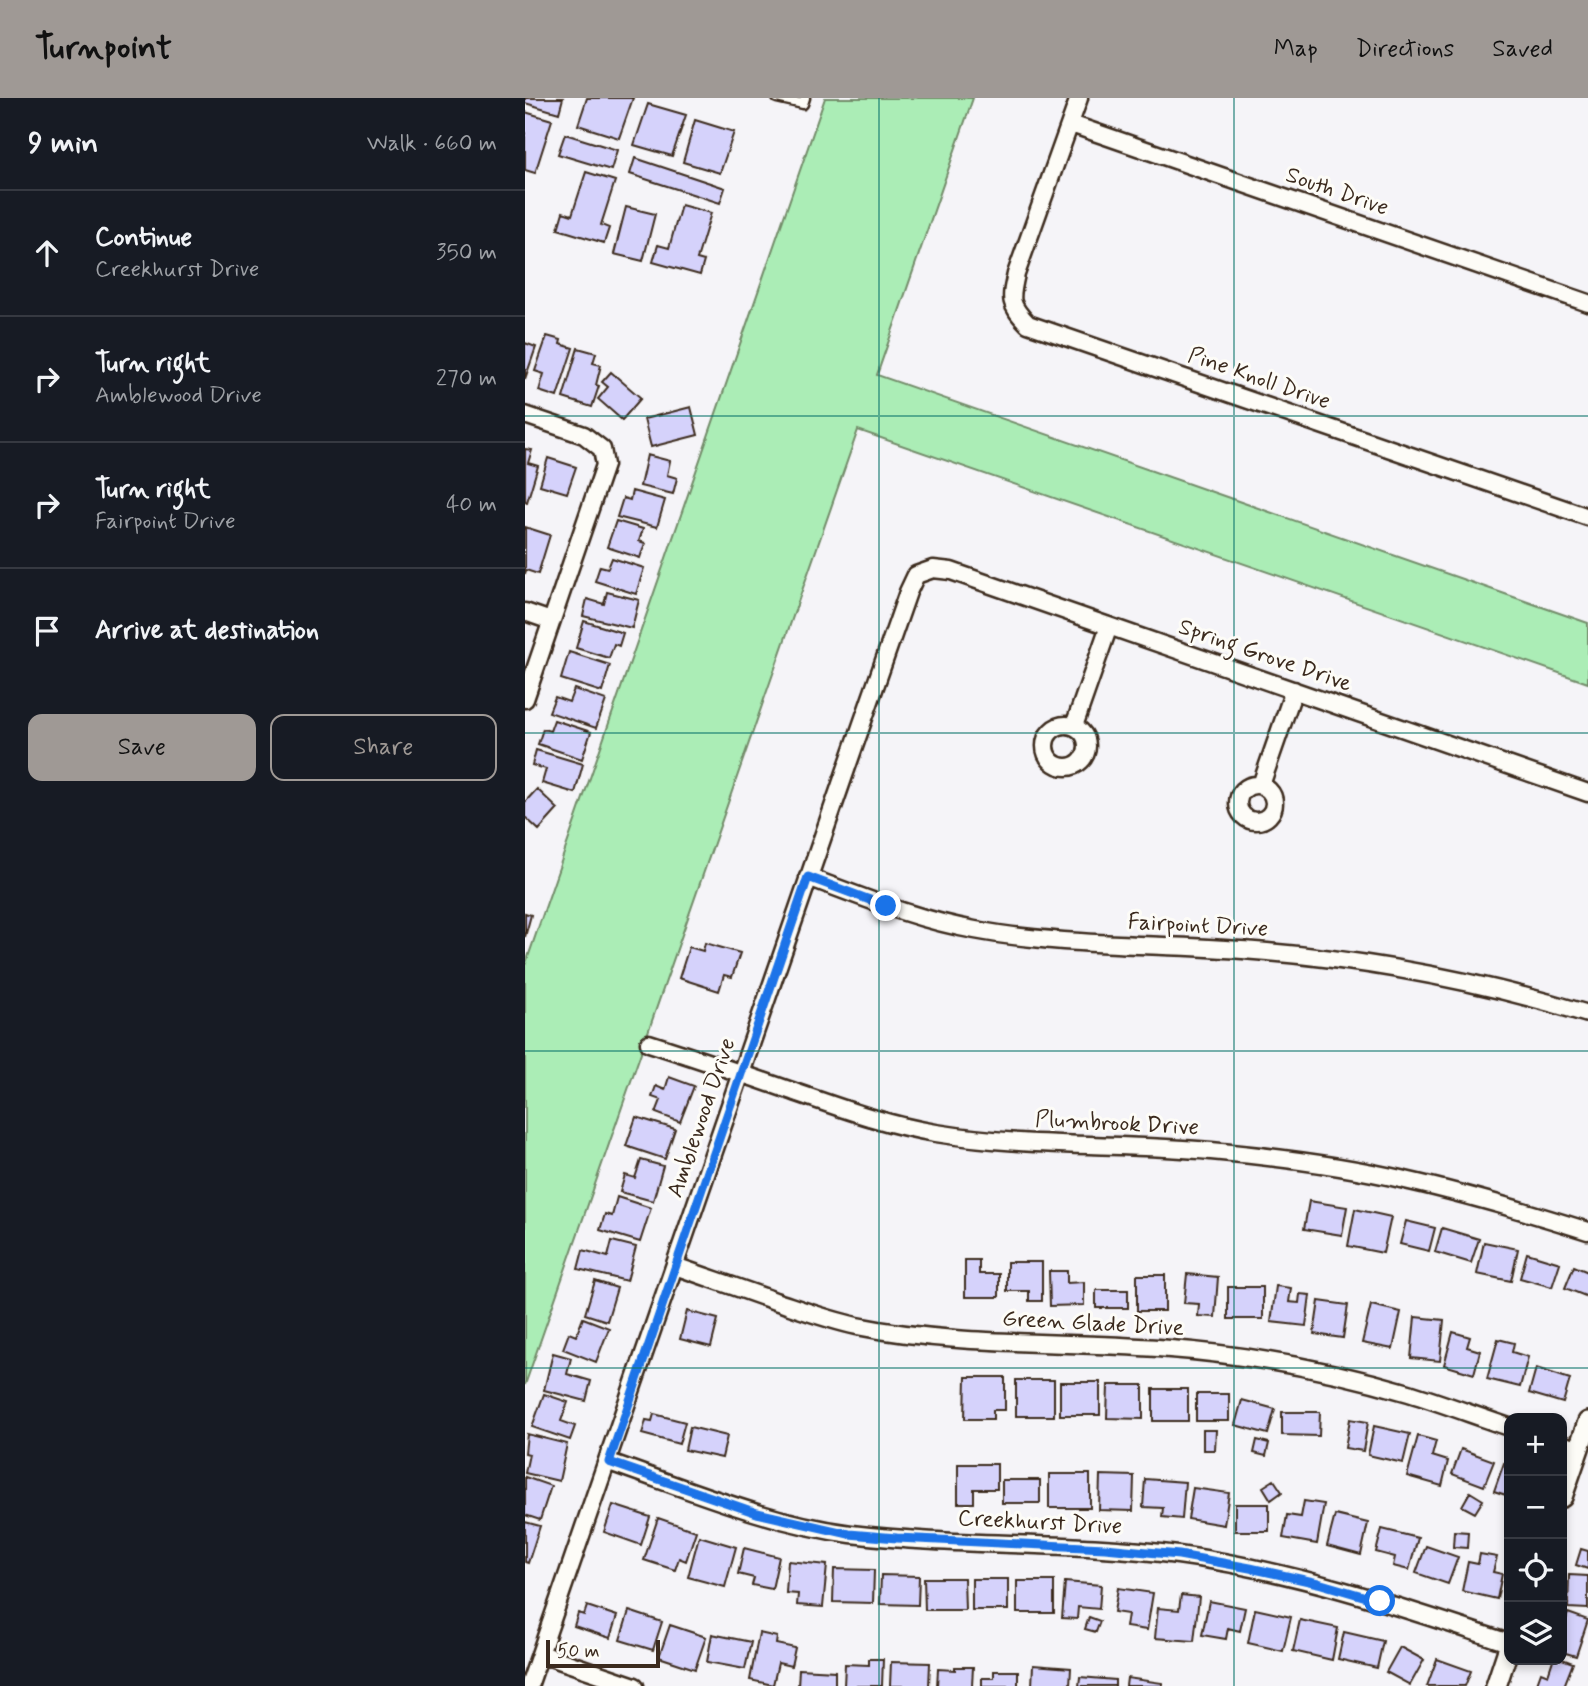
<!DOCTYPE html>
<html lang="en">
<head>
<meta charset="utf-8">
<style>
  :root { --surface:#171b24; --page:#20242c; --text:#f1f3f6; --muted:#9ea1a6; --line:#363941; --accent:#9f9995 }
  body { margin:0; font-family:Mynerve,sans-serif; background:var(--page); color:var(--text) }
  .controls { position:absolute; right:21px; bottom:21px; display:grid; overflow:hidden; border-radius:14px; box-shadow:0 4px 10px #0003 }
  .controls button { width:63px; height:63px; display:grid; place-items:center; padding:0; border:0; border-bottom:2px solid var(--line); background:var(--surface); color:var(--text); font:35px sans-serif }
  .scale { position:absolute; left:21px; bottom:18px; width:114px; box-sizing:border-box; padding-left:7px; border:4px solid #3b2a1e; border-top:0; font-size:19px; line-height:24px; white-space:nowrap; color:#3b2a1e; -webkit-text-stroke:5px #fdfcf7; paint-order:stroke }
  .stop { position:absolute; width:21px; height:21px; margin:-16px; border:5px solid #1a73e8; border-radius:50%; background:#fff }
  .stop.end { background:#1a73e8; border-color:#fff; box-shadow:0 2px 7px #0008 }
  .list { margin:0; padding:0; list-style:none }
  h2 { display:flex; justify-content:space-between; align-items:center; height:91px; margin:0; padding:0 28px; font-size:30px }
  h2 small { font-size:23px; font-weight:400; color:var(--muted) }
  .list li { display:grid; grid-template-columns:46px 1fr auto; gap:21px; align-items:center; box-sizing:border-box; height:126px; padding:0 28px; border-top:2px solid var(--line) }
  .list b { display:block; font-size:26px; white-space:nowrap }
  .list p { margin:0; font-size:23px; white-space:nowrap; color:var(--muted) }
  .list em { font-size:23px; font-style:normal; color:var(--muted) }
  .actions { display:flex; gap:14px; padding:21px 28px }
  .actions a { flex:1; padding:16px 0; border:2px solid var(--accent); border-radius:14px; text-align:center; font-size:24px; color:var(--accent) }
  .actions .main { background:var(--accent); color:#111 }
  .icon { flex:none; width:38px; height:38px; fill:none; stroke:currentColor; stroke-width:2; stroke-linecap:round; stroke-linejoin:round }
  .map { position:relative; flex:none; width:1063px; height:1588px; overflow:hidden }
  header { display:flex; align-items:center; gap:42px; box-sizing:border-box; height:98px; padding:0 35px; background:var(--accent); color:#111 }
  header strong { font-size:33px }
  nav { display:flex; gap:38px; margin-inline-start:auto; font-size:24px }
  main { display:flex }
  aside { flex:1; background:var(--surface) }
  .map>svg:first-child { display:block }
</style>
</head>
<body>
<header>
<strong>Turnpoint</strong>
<nav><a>Map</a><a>Directions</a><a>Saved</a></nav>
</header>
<main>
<aside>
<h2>9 min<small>Walk · 660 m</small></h2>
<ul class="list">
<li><svg class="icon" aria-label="ahead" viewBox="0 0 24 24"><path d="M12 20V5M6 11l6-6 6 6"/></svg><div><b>Continue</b><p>Creekhurst Drive</p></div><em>350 m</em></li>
<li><svg class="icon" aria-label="right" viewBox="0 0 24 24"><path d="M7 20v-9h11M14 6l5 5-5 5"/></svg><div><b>Turn right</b><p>Amblewood Drive</p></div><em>270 m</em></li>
<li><svg class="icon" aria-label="right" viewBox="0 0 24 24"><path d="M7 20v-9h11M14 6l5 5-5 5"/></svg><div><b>Turn right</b><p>Fairpoint Drive</p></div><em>40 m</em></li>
<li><svg class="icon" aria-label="arrive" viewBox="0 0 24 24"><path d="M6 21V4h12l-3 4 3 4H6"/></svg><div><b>Arrive at destination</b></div></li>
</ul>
<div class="actions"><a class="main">Save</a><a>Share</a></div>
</aside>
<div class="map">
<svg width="1063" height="1588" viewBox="0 0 1063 1588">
  <rect width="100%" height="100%" fill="#f5f4f8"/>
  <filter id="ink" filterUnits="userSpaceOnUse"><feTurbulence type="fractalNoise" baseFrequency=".0143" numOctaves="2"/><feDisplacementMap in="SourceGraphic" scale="14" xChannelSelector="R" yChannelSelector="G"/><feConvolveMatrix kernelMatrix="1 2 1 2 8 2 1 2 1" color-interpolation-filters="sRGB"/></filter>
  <g filter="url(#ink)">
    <!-- green -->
    <path fill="#abedb6" stroke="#738c6a" stroke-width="2" d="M300 0H448L352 277 1063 525V585L333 332 0 1287V868Z"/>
    <!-- building -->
    <path fill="#d5d2fb" stroke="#3b2a1e" stroke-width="2" d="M0 0H38L34 15 0 5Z
      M62 0H108L94 40 53 27Z
      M123 6 161 17 147 58 109 47Z
      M0 14 27 22 10 75 0 72Z
      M170 22 209 34 195 75 158 64Z
      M40 36 92 52 86 72 33 56Z
      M110 60 200 90 195 105 105 76Z
      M61 74 90 83 76 127 84 130 79 145 33 131 38 114 47 117Z
      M156 107 186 115 172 161 179 163 175 177 128 164 133 147 144 150Z
      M101 109 130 116 118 163 89 156Z
      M22 238 36 242 35 246 48 250 32 299 14 293 19 276 10 273Z
      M0 245 11 249 0 281Z
      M53 250 71 255 68 265 76 267 71 287 74 288 67 309 38 300Z
      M86 274 116 300 97 322 73 301 83 289 77 284Z
      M166 309 173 337 126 349 119 321Z
      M0 351 7 352 3 365 13 368 2 404 0 403Z
      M122 357 145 363 142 377 152 380 148 396 115 388Z
      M23 360 51 369 42 395 15 387Z
      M107 393 140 402 132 429 92 419 98 400 105 402Z
      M91 423 118 431 114 443 120 445 115 460 82 449Z
      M0 429 25 437 13 476 1 472 0 476Z
      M87 460 119 470 111 496 70 483 75 468 83 470Z
      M82 494 114 502 107 530 58 518 62 501 79 506Z
      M59 523 98 535 94 548 89 546 84 560 51 550Z
      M44 554 85 567 77 594 36 581Z
      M49 591 81 602 71 630 24 614 30 599 44 604Z
      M29 622 66 634 57 661 13 646 18 631 25 633Z
      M11 652 58 666 50 695 17 685 21 671 7 667Z
      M12 691 33 711 14 732 0 719V704Z
      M0 815 6 817 0 839Z
      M180 845 215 855 207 879 199 877 194 893 154 880 164 849 178 853Z
      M144 979 169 988 155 1024 131 1015 136 1002 127 999 131 988 140 992Z
      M111 1019 150 1031 140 1061 101 1048Z
      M116 1062 138 1068 128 1103 95 1094 100 1077 110 1080Z
      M92 1099 126 1110 115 1144 75 1132 80 1116 87 1118Z
      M784 1103 822 1109 817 1137 779 1131Z
      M830 1111 866 1119 858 1155 823 1148Z
      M881 1123 910 1130 904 1153 875 1146Z
      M917 1130 954 1141 946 1165 910 1154Z
      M87 1143 111 1149 102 1183 53 1171 58 1152 83 1159Z
      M959 1144 993 1151 986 1183 952 1176Z
      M1002 1155 1035 1165 1027 1189 995 1180Z
      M440 1162H454V1176H474V1199H440Z
      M482 1164H517V1203H504V1193H482Z
      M1049 1168 1063 1174V1199L1040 1190Z
      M524 1173H542V1185L559 1184V1207L525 1208Z
      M662 1176 693 1179 690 1219 673 1218 674 1206 659 1205Z
      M612 1177H640V1213H612Z
      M70 1183 92 1190 82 1223 60 1216Z
      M751 1188 766 1190 764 1204 774 1205 775 1196 785 1197 781 1228 746 1224Z
      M703 1189H738V1221H703Z
      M571 1192H603V1210H571Z
      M794 1203 823 1207 818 1240 789 1236Z
      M846 1207 876 1214 868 1251 837 1245Z
      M162 1213 193 1221 186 1249 155 1241Z
      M890 1219 919 1222 915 1263 886 1260Z
      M58 1220 84 1230 71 1264 38 1251 44 1235 51 1238Z
      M928 1234 945 1239 942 1249 955 1253 949 1276 919 1267Z
      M973 1241 989 1245 987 1254 1003 1259 995 1289 962 1281Z
      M28 1255 46 1260 42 1276 66 1283 61 1303 19 1292Z
      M1011 1270 1045 1281 1038 1305 1004 1295Z
      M441 1279H480V1312H468V1321H440Z
      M491 1282H529V1318H491Z
      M535 1284H575V1317H535Z
      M583 1287H618V1321L582 1320Z
      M628 1291H663V1323H628Z
      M19 1296 43 1304 36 1323 50 1328 45 1342 7 1329Z
      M671 1296H704V1323H671Z
      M717 1302 750 1311 743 1336 710 1327Z
      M757 1314H795L794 1338 757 1337Z
      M129 1316 160 1324 154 1346 117 1336 121 1322 127 1323Z
      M825 1321 843 1324 838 1353 820 1350Z
      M849 1328 885 1336 878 1365 843 1357Z
      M165 1329 202 1338 197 1360 160 1352Z
      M678 1332H691L690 1352H678Z
      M2 1336 42 1346 34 1383 0 1375 4 1356 0 1355Z
      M893 1338 911 1343 907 1358 923 1363 917 1388 882 1378Z
      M732 1342 744 1345 741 1358 729 1355Z
      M936 1351 969 1363 959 1388 927 1376Z
      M979 1365 984 1367V1398L969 1393Z
      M433 1366H472V1391H449V1405H433Z
      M524 1376H565V1410H524Z
      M575 1377 609 1378 608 1413 574 1412Z
      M0 1379 26 1388 15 1422 0 1417Z
      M620 1381 660 1384 657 1421 637 1419 638 1410 618 1409Z
      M477 1382H515V1405H477Z
      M749 1382 757 1394 746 1402 738 1389Z
      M668 1390 704 1395 699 1427 663 1421Z
      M945 1394 958 1402 950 1415 937 1408Z
      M779 1403 799 1406 792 1446 758 1440 762 1417 776 1419Z
      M710 1406H744V1433H710Z
      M88 1407 125 1419 116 1447 79 1434Z
      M810 1417 843 1425 836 1457 802 1448Z
      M133 1420 171 1433 161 1463 154 1460 150 1472 119 1462Z
      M0 1424 15 1428 3 1465 0 1464Z
      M857 1431 893 1440 884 1472 868 1468 870 1459 851 1454Z
      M929 1433 943 1434 942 1450 928 1449Z
      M174 1438 211 1449 200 1489 163 1479Z
      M901 1448 933 1459 923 1486 891 1475Z
      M219 1450 254 1459 247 1491 227 1487 229 1480 213 1476Z
      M1056 1451 1063 1453V1471L1051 1467Z
      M955 1456 972 1459 968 1474 977 1476 972 1501 937 1493 943 1464 953 1466Z
      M263 1463 302 1467 298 1509 272 1507 273 1496 261 1495Z
      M309 1471 349 1472 348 1505 308 1504Z
      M356 1477 394 1478 393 1507 355 1506Z
      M1044 1477 1063 1478V1511L1043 1510Z
      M399 1480H439L440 1512H400Z
      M447 1481H483V1512H447Z
      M492 1483H529V1515H492Z
      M540 1484 576 1487 574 1511 553 1509 552 1521 537 1520Z
      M593 1490 628 1495 622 1532 601 1529 603 1516 589 1514Z
      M656 1497 674 1499 669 1543 630 1540 633 1510 654 1512Z
      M684 1503 720 1510 715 1533 703 1530 701 1541 677 1537Z
      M62 1508 92 1518 85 1540 49 1528 53 1515 59 1517Z
      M730 1511 766 1519 758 1553 723 1545Z
      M104 1513 137 1524 128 1552 95 1542Z
      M1043 1515 1063 1522 1051 1558 1037 1554V1535Z
      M564 1519 575 1523 571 1534 560 1531Z
      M775 1522 813 1530 807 1562 768 1553Z
      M145 1527 181 1539 170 1571 134 1559Z
      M819 1534 858 1543 852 1570 813 1561Z
      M234 1535 252 1539 251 1546 270 1550 266 1568 253 1565 248 1587 225 1582Z
      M187 1536 226 1544 220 1571 182 1564Z
      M875 1549 899 1562 885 1587 861 1574Z
      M344 1561H358L357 1588H319L320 1566 344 1567Z
      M912 1561 946 1573 940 1588H902Z
      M1037 1561 1048 1565 1039 1588H1011L1016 1574 1023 1577 1028 1562Z
      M366 1564 405 1565 404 1588H365Z
      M508 1567 546 1570 545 1587 528 1586V1588H507Z
      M430 1569H448L447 1588H412L413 1571 430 1572Z
      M274 1571 310 1573V1588H273Z
      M469 1573H493V1588H457V1580H469Z
      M555 1579 590 1582V1588H554Z
      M602 1580 637 1585V1588H601Z"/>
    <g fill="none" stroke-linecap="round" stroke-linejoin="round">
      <defs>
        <path id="service" d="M252 0 278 6 280 0"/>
        <path id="minor" d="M554 0 491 176C485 202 484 206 503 226L1063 419
          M546 26 1063 205
          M0 317 59 337 77 351 80 367 0 601
          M0 514 26 523
          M520 648a21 21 0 1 1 42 0a21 21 0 1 1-42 0Z
          M549 628 584 528
          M736 687 769 592
          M713 705a18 18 0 1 1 36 0a18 18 0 1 1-36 0Z
          M283 779C337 799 392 822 450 832 542 849 637 845 730 853 843 862 954 883 1063 916
          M124 945C171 960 218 976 264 992 313 1009 361 1027 411 1035 502 1050 595 1045 686 1053 751 1059 816 1067 880 1082 942 1096 1003 1114 1063 1133
          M150 1168C184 1180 217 1191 250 1203 277 1212 304 1222 332 1228 431 1248 533 1243 633 1250 717 1256 803 1271 884 1295 917 1305 951 1318 984 1329
          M1037 1346 1053 1352
          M84 1364C163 1391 243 1425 326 1436 435 1449 545 1443 653 1457 767 1472 876 1509 984 1545
          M16 1556 110 1588
          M4 1588C133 1224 255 858 383 494L391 477 408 471 426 473 1063 695"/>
        <path id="tertiary" d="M1037 1399 1063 1324
          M971 1588 984 1549"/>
      </defs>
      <!-- service casing -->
      <use href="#service" stroke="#3b2a1e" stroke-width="13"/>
      <!-- minor casing -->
      <use href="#minor" stroke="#3b2a1e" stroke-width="21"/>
      <!-- tertiary casing -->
      <use href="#tertiary" stroke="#3b2a1e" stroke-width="24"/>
      <!-- service -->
      <use href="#service" stroke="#fdfcf7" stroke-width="8"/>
      <!-- minor -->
      <use href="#minor" stroke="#fdfcf7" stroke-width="16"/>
      <!-- tertiary -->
      <use href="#tertiary" stroke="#fdfcf7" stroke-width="19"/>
    </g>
  </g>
  <g fill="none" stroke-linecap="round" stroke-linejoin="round" filter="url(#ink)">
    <!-- route -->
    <path stroke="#1a73e8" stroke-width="9" d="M361 808 283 779 84 1364 232 1415 324 1436 372 1440 580 1450 654 1457 725 1470 793 1485 855 1503"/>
  </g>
  <!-- grid -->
  <path fill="none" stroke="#0f766e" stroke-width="2" stroke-opacity="0.55" d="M354 0V1588M709 0V1588M0 318H1063M0 635H1063M0 953H1063M0 1270H1063"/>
  <g text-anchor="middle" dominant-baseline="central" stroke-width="6" stroke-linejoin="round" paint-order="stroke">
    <!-- street labels -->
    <g font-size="23" fill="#3b2a1e" stroke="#fdfcf7">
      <text transform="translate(812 94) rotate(19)">South Drive</text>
      <text transform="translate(734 281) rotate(19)">Pine Knoll Drive</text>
      <text transform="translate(740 558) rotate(19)">Spring Grove Drive</text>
      <text transform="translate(673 828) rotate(3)">Fairpoint Drive</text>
      <text transform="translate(177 1020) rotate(-71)">Amblewood Drive</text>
      <text transform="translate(592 1026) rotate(3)">Plumbrook Drive</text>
      <text transform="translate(568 1226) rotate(3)">Green Glade Drive</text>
      <text transform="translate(515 1425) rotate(3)">Creekhurst Drive</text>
    </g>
  </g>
</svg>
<div class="controls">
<button>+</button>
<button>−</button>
<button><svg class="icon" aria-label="locate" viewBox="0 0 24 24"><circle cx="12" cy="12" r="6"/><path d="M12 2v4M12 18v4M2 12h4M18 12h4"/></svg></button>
<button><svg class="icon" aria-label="layers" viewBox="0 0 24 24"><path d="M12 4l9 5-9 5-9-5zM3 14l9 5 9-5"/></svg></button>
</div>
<div class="scale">50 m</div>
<div class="stop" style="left:855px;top:1503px"></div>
<div class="stop end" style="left:361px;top:808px"></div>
</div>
</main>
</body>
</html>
